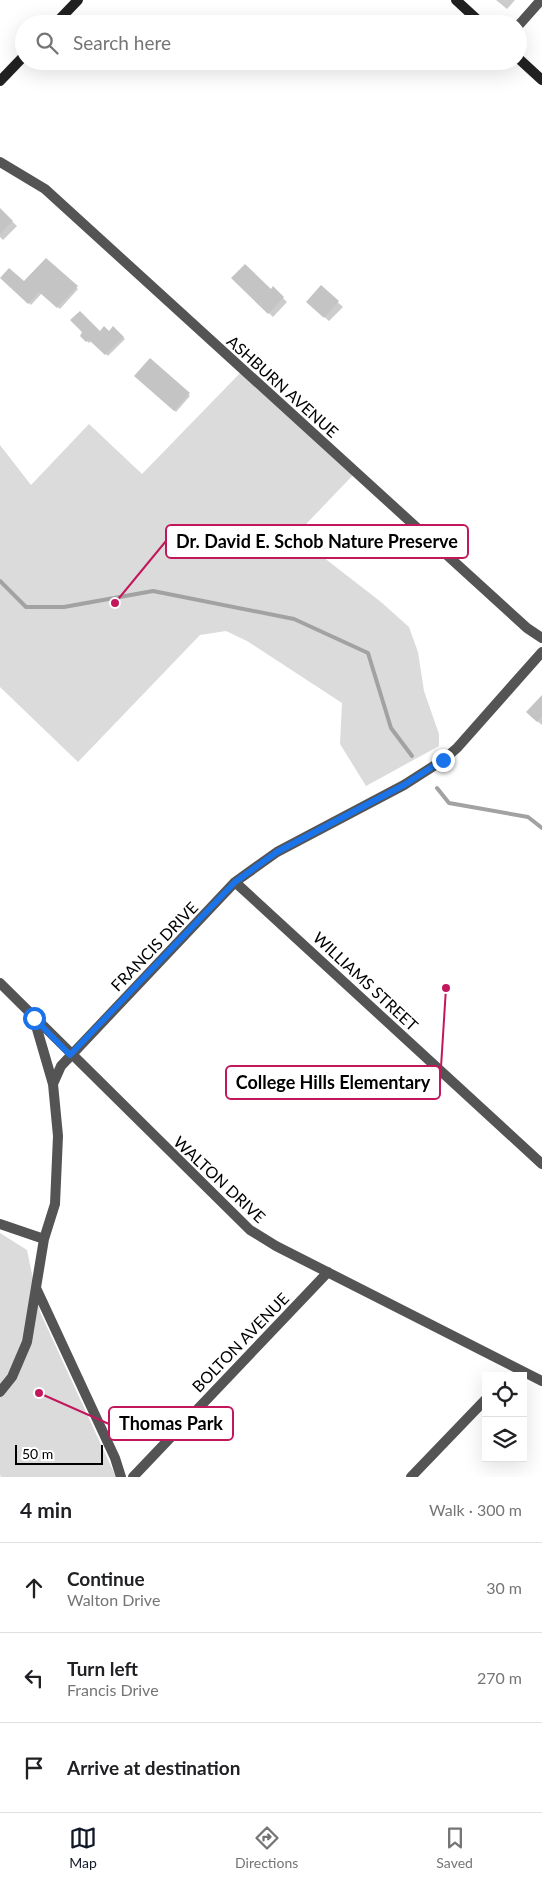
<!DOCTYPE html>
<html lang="en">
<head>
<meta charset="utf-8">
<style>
  :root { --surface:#fff; --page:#f2f2f2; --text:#202124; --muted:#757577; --line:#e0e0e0; --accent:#111827 }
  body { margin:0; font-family:Lato,sans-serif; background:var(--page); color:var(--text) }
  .controls { position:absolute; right:15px; bottom:15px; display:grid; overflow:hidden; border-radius:0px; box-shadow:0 5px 20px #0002 }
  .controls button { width:45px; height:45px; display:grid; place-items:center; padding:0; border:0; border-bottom:1px solid var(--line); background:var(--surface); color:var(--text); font:25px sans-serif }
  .scale { position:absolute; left:15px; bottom:12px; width:88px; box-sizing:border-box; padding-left:5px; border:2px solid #000; border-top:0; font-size:14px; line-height:18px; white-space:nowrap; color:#000; -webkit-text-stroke:4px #fff; paint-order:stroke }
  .stop { position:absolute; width:15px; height:15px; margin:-11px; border:4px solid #1a73e8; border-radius:50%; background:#fff }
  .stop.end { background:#1a73e8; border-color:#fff; box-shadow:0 1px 5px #0008 }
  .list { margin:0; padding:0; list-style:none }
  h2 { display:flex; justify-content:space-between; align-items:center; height:65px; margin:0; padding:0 20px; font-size:21px }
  h2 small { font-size:16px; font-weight:400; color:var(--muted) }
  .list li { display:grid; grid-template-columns:32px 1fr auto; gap:15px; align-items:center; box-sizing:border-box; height:90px; padding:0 20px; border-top:1px solid var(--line) }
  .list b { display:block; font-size:19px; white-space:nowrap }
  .list p { margin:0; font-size:16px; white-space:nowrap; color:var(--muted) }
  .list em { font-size:16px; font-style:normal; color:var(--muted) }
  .icon { flex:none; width:28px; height:28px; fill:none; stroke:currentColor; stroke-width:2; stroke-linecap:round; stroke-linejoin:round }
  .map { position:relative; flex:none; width:542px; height:1477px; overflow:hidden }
  .search { position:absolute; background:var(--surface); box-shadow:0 5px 20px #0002; left:15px; right:15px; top:15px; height:55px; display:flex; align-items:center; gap:12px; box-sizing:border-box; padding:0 18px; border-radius:28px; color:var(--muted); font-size:19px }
  .sheet { height:335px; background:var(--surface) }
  nav { display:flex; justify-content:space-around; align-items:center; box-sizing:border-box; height:70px; border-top:1px solid var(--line); background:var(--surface); font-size:14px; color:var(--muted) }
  nav a { display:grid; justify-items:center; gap:2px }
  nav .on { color:var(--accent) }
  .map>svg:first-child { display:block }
</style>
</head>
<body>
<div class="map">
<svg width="542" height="1477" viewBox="0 0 542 1477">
  <rect width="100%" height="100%" fill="#fff"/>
  <!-- green -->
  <path fill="#dbdbdb" d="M243 370 355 473 287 544 314 550 381 602 409 627 418 652 424 691 439 734V746L366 786 340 744 342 703 247 641 226 631 200 635 78 762 0 687V445L31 485 89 424 142 474Z
    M0 1233 27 1250 40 1312 116 1477H1L0 1475Z"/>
  <!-- shadow -->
  <path fill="#0003" d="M496 0H515L507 9Z
    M0 210 17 226 3 240 0 237Z
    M46 259 78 289 60 309 42 293 31 305 2 278 24 283Z
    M233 278 271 291 273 288 287 302 273 317Z
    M321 287 343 307 329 321 312 306Z
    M113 328 125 339 108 356 92 340 89 343 81 335 109 333Z
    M150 360 190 396 176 412 136 376Z
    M542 704V725L532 717Z"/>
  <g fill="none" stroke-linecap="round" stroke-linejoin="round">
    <!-- stream -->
    <path stroke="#a2a2a2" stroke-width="4" d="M0 581 26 607H64L153 591 294 619 368 653 391 728 412 756
      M437 788 449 803 528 817 542 828"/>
  </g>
  <!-- building -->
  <path fill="#c4c4c4" d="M0 208 13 221 0 234Z
    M46 258 78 286 57 308 39 292 28 304 0 278 9 268 24 281Z
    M245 264 271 289 273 286 284 297 268 314 231 278Z
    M321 285 339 301 324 318 306 302Z
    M80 311 100 331 104 326 109 331 113 326 124 337 105 355 89 340 86 342 80 336 82 332 70 320Z
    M150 358 190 393 174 411 134 376Z
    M542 695V716L537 722 526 712Z"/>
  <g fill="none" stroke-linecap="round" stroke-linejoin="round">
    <!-- street -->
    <path stroke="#545454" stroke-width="10" d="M518 26 541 0
      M0 162 45 189 527 628 542 638
      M235 882 542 1164
      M0 983 250 1230 276 1246 542 1381
      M35 1022 53 1084
      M0 1224 44 1239
      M37 1290 115 1458 121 1477
      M0 1392 12 1377 27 1342 44 1239 55 1204 58 1136 53 1084 61 1066 235 882 277 852 404 785 443 760 457 748 542 652
      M133 1477 328 1272
      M411 1477 486 1399"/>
    <!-- secondary -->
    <path stroke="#212121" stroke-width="10" d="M456 0 482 24
      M55 24 78 0
      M518 58 542 80
      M0 81 24 56"/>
  </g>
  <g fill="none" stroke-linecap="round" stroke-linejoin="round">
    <!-- route -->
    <path stroke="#1a73e8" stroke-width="6" d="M34 1018 70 1055 235 882 277 852 404 785 443 760"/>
  </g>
  <g text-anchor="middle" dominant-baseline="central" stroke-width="4" stroke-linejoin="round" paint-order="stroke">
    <!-- street labels -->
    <g font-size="16" fill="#000" stroke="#fff">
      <text transform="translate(283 386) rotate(42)">ASHBURN AVENUE</text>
      <text transform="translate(154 946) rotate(-46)">FRANCIS DRIVE</text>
      <text transform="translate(366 981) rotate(43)">WILLIAMS STREET</text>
      <text transform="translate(220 1179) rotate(43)">WALTON DRIVE</text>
      <text transform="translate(240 1342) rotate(-46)">BOLTON AVENUE</text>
    </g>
  </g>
  <!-- callouts -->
  <path fill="none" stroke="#c2185b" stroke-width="2" d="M115 603L166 541M446 988L440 1083M39 1393L109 1424"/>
  <g fill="#c2185b" stroke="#fff" stroke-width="2">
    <circle cx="115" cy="603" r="5"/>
    <circle cx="446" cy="988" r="5"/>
    <circle cx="39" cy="1393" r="5"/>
  </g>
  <g fill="#fff" stroke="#c2185b" stroke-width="2">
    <rect x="166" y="525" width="302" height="33" rx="5"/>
    <rect x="226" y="1066" width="214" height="33" rx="5"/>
    <rect x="109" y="1407" width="124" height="33" rx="5"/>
  </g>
  <g font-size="18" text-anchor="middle" font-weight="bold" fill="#000">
    <text x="317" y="548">Dr. David E. Schob Nature Preserve</text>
    <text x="333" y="1089">College Hills Elementary</text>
    <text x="171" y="1430">Thomas Park</text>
  </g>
</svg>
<div class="controls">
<button><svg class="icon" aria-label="locate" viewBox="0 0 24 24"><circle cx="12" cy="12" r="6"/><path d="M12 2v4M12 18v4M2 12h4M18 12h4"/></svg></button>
<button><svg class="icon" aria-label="layers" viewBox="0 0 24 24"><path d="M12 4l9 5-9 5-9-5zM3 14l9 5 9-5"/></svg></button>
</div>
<div class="scale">50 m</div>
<div class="stop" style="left:34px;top:1018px"></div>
<div class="stop end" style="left:443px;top:760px"></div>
<div class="search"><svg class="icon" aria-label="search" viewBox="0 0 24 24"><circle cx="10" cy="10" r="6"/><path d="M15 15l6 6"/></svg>Search here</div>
</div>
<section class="sheet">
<h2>4 min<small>Walk · 300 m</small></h2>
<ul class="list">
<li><svg class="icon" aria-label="ahead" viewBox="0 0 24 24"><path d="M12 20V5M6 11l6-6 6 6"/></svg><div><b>Continue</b><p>Walton Drive</p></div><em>30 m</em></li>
<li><svg class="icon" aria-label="left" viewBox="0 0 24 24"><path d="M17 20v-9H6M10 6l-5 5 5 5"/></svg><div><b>Turn left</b><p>Francis Drive</p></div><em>270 m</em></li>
<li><svg class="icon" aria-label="arrive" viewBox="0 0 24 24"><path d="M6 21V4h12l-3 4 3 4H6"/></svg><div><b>Arrive at destination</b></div></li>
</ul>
</section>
<nav>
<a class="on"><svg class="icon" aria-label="map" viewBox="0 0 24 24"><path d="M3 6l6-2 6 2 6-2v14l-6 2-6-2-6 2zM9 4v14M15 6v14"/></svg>Map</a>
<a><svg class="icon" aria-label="directions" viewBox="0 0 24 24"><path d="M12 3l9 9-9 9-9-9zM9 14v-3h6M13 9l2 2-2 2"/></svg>Directions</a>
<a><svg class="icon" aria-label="saved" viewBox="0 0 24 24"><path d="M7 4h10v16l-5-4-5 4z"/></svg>Saved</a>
</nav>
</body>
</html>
